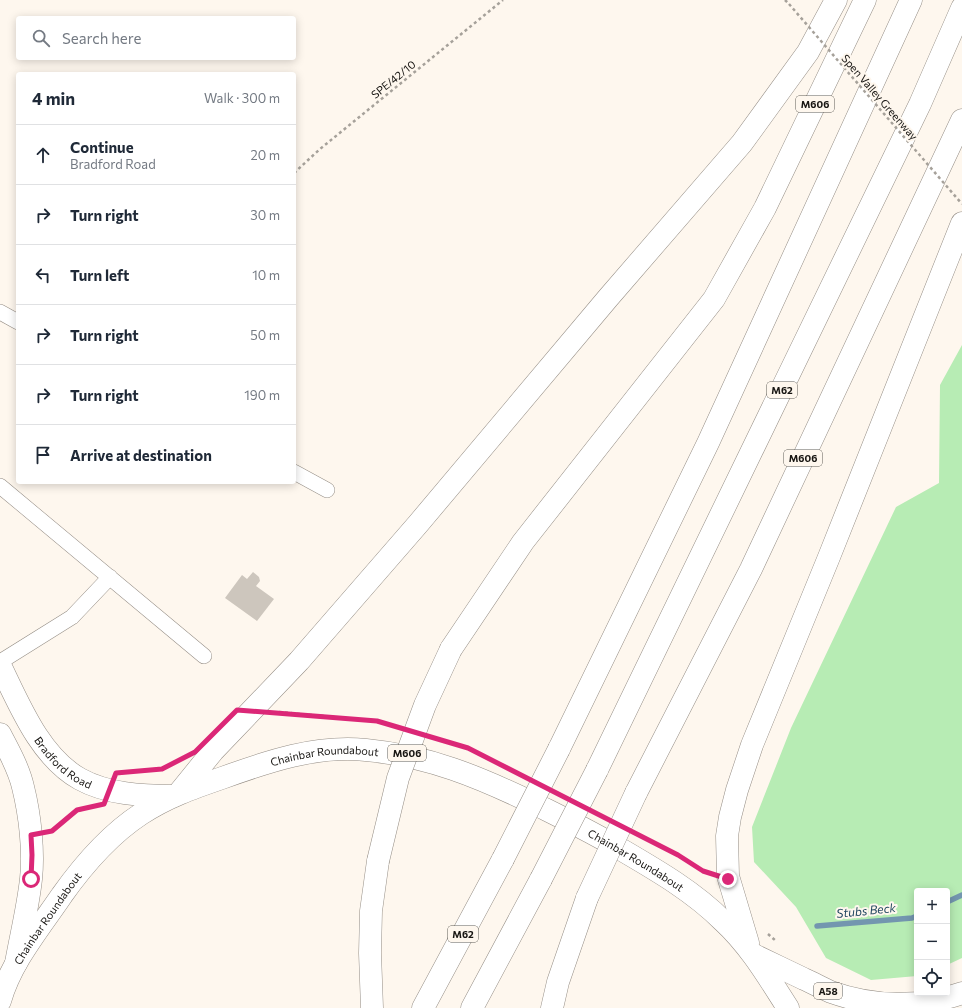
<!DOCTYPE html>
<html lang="en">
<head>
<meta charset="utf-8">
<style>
  :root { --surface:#fff; --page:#f2f2f3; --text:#1f2937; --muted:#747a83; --line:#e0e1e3 }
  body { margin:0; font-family:Commissioner,sans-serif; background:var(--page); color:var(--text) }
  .controls { position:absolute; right:12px; bottom:12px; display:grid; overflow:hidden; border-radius:4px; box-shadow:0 2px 10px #0003 }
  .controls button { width:36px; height:36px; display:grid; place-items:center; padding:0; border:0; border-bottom:1px solid var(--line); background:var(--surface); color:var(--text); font:20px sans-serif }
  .stop { position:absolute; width:12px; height:12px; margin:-9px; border:3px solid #db2777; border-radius:50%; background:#fff }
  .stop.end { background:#db2777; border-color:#fff; box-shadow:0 1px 4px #0008 }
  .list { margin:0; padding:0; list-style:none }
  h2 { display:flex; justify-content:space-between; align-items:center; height:52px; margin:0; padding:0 16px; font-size:17px }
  h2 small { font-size:13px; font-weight:400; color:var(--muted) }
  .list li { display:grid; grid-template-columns:26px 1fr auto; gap:12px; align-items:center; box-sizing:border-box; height:60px; padding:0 16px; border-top:1px solid var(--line) }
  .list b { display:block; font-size:15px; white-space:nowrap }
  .list p { margin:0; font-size:13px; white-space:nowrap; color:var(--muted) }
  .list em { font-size:13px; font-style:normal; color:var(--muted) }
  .icon { flex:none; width:22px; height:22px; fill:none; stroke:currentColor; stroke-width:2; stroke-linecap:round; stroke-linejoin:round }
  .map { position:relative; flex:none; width:962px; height:1008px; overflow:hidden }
  .search { position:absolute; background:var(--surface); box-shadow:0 2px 10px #0003; left:16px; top:16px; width:280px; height:44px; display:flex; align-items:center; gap:10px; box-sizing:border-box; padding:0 14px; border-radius:4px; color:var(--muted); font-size:15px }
  .panel { position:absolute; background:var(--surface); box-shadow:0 2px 10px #0003; left:16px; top:72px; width:280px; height:412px; border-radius:4px }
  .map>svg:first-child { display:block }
</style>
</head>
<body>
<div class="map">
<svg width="962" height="1008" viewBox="0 0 962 1008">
  <rect width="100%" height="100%" fill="#fef7ee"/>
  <!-- green -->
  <path fill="#b7ecb4" d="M962 345V958L947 965V891H917V976L871 980 826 958 796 907 754 862 752 827 791 728 896 507 939 483 940 385Z"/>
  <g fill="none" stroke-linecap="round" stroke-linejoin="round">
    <!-- stream -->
    <path stroke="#7396af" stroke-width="5.5" d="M947 902 962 895
      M817 926 912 918 917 916"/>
  </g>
  <!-- building -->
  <path fill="#cdc6bd" d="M253 572 259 577 260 581 256 586 274 599 257 621 225 598 242 575 247 579Z"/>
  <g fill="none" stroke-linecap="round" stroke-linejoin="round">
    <defs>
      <path id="street" d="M0 312 18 322
        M294 472 327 490
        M0 486 204 656
        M0 662 72 617 110 577"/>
      <g id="primary">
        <path id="s1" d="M0 665C19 704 40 757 80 779 107 794 142 796 173 796"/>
        <path d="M0 734C9 751 19 769 23 787 30 815 34 851 31 879 28 907 21 935 16 963"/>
      </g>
      <g id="highway">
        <path d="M451 649 523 542 714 299 765 208 865 0"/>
        <path d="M559 749 708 443 911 0"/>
        <path d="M597 770 920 104 962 8"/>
        <path d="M179 793 213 751 299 661 418 524 608 298 742 143 808 52 836 0"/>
        <path d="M636 793 751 569 962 120"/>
        <path d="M748 943 728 876 727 836 730 817 737 790 752 745 829 557 962 223"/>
        <path d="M754 955C771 963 787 971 804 979 813 983 822 988 831 992 873 1007 920 1008 962 993"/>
        <path id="s2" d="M0 1001C11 962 39 929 62 895 84 864 109 835 141 814 167 797 193 788 222 778 269 761 316 745 366 750 429 756 479 777 535 804 565 819 594 833 622 850 658 871 694 892 723 921 750 946 768 977 788 1008"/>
        <path d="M372 1008 370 953 371 911 378 861"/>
        <path d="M423 1008 503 859"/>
        <path d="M472 1008 541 879"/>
        <path d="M552 1008 558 982 587 898"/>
      </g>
    </defs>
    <!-- street casing -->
    <use href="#street" stroke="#958e86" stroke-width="16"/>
    <!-- primary casing -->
    <use href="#primary" stroke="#958e86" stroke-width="23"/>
    <!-- highway casing -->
    <use href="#highway" stroke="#958e86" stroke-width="23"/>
    <!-- path -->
    <path stroke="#a6a19a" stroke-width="2.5" stroke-dasharray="3 3" stroke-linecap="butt" d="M785 0 789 4
      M294 173 320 149 503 0
      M279 712 377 721 396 727
      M434 738 468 748 489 759
      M131 772 162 769 178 761
      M51 831 77 811 92 807
      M659 846 677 855 703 871 708 873
      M768 934 776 941"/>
    <!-- street -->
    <use href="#street" stroke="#fff" stroke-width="15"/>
    <!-- primary -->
    <use href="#primary" stroke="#fff" stroke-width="22"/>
    <!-- highway -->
    <use href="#highway" stroke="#fff" stroke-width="22"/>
    <defs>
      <path id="highway-bridge" d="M503 859 559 749
        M378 861 398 778 425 705 451 649
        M541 879 597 770
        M587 898 636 793"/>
    </defs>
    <!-- highway-bridge casing -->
    <use href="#highway-bridge" stroke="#958e86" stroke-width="23" stroke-linecap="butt"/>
    <!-- path-bridge -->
    <path stroke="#a6a19a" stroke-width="2.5" stroke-dasharray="3 3" stroke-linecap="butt" d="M789 4 962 204"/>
    <!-- highway-bridge -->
    <use href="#highway-bridge" stroke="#fff" stroke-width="22"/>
  </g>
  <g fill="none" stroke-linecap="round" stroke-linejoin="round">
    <!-- route -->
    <path stroke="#db2777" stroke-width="5" d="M31 879 32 855 31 835 52 831 77 810 104 804 116 773 162 769 195 752 237 710 377 721 468 748 678 855 703 871 728 879"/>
  </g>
  <g text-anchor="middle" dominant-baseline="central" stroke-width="4" stroke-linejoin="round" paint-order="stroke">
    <!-- shield labels -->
    <g fill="#fef7ee" stroke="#5d5a55" stroke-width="1">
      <rect x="796" y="96" width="38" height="16" rx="3"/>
      <rect x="767" y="382" width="30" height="16" rx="3"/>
      <rect x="784" y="450" width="38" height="16" rx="3"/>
      <rect x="388" y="745" width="38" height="16" rx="3"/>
      <rect x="448" y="926" width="30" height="16" rx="3"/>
      <rect x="814" y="983" width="28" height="16" rx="3"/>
    </g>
    <g font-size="10" font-weight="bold" fill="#181613">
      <text x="815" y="104">M606</text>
      <text x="782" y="390">M62</text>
      <text x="803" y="458">M606</text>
      <text x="407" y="753">M606</text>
      <text x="463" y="934">M62</text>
      <text x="828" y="991">A58</text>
    </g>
    <!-- street labels -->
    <g font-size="11" fill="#181613" stroke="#fef7ee">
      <text transform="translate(393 79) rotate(-39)">SPE/42/10</text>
      <text transform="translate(880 97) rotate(49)">Spen Valley Greenway</text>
      <text stroke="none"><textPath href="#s2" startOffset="432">Chainbar Roundabout</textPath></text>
      <text stroke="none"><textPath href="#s1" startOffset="118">Bradford Road</textPath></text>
      <text stroke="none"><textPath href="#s2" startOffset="768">Chainbar Roundabout</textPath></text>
      <text stroke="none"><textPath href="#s2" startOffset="96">Chainbar Roundabout</textPath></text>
    </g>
    <!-- water labels -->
    <g font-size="12" font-style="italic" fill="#1f455f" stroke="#fef7ee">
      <text transform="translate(866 910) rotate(-6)">Stubs Beck</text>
    </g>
  </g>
</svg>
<div class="controls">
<button>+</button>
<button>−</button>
<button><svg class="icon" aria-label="locate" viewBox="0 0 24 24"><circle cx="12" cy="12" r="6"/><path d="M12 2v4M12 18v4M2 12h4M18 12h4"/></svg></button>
</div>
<div class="stop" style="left:31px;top:879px"></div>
<div class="stop end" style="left:728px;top:879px"></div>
<div class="search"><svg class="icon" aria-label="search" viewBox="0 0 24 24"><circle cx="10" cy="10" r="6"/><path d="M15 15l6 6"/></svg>Search here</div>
<section class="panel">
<h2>4 min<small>Walk · 300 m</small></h2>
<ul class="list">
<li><svg class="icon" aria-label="ahead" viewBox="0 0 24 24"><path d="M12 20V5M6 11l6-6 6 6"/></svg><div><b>Continue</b><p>Bradford Road</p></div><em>20 m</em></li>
<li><svg class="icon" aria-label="right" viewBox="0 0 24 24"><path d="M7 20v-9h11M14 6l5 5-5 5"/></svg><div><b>Turn right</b></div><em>30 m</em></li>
<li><svg class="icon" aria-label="left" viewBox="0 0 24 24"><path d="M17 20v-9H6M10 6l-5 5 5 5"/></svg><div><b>Turn left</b></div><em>10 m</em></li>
<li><svg class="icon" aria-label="right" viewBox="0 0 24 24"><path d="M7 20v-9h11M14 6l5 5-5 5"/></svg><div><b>Turn right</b></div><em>50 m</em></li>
<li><svg class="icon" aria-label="right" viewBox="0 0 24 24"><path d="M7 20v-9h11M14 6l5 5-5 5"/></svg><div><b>Turn right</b></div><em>190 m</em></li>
<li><svg class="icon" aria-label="arrive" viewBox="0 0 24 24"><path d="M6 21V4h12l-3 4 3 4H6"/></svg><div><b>Arrive at destination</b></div></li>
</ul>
</section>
</div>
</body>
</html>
